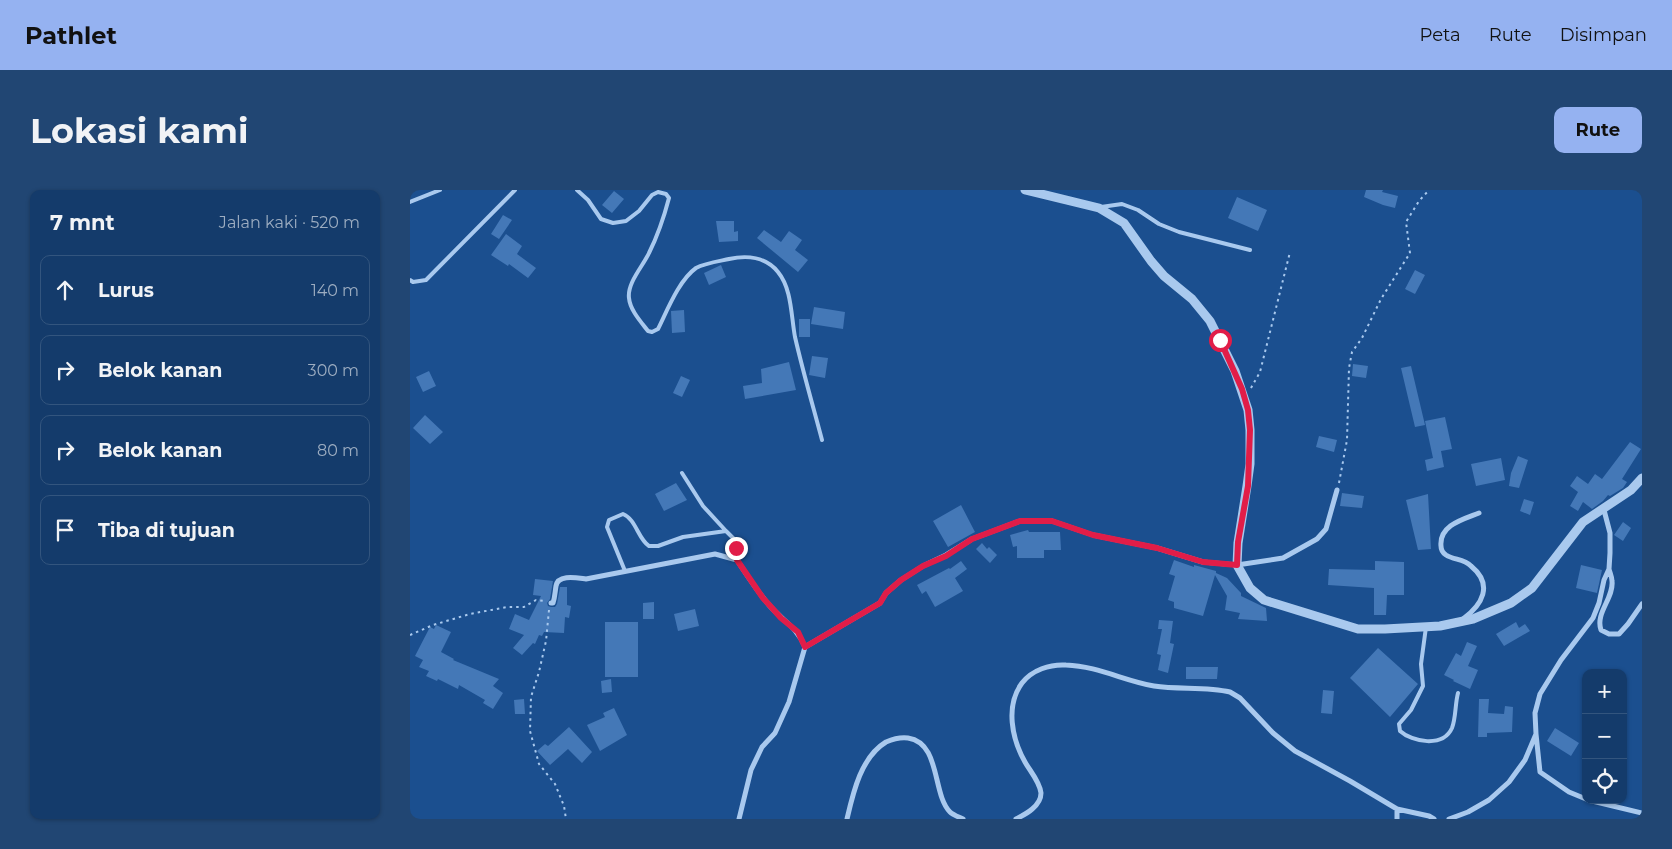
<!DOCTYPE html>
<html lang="id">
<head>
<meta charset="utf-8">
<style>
  :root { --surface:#143b6b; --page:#214673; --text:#f1f3f6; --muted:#9dadc1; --line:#33557e; --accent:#95b2f1 }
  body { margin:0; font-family:Montserrat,sans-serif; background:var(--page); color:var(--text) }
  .controls { position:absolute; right:15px; bottom:15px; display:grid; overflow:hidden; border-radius:10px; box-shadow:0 1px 4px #0004 }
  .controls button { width:45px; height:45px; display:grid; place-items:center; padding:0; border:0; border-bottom:1px solid var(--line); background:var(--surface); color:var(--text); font:25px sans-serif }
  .stop { position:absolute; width:15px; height:15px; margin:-11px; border:4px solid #e11d48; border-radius:50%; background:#fff }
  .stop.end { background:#e11d48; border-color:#fff; box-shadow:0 1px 5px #0008 }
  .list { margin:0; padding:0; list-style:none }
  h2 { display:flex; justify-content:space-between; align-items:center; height:65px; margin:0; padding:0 20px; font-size:21px }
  h2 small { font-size:16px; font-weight:400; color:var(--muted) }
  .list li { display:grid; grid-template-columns:32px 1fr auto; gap:15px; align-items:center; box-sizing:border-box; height:70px; margin:0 10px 10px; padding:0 10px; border:1px solid var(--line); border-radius:10px }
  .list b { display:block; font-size:19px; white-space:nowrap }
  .list em { font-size:16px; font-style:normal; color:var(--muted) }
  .icon { flex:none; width:28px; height:28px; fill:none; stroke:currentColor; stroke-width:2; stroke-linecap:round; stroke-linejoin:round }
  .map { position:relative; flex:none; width:1232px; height:629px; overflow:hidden; border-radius:10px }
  header { display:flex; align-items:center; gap:30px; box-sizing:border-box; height:70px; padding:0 25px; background:var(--accent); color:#111 }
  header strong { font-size:24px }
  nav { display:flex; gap:28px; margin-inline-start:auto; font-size:18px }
  .intro { display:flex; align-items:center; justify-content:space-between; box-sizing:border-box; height:120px; padding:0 30px }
  h1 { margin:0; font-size:35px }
  .button { padding:12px 22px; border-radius:10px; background:var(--accent); color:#111; font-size:18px; font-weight:700 }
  main { display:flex; gap:30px; padding:0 30px }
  aside { flex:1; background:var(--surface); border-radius:10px; box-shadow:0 1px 4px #0004 }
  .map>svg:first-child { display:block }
</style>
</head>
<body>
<header>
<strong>Pathlet</strong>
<nav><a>Peta</a><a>Rute</a><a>Disimpan</a></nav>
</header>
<div class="intro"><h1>Lokasi kami</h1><a class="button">Rute</a></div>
<main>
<aside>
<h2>7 mnt<small>Jalan kaki · 520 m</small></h2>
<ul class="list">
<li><svg class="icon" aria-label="ahead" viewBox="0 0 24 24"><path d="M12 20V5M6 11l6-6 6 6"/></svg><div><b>Lurus</b></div><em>140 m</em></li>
<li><svg class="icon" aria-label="right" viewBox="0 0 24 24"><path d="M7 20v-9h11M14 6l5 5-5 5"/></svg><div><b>Belok kanan</b></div><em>300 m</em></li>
<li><svg class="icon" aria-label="right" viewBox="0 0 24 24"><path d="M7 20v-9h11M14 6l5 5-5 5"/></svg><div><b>Belok kanan</b></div><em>80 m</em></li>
<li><svg class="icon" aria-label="arrive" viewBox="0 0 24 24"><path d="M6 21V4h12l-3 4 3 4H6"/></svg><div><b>Tiba di tujuan</b></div></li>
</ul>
</aside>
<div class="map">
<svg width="1232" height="629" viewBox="0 0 1232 629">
  <rect width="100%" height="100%" fill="#1b4f8f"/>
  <!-- building -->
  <path fill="#4478b7" d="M956 0H973L972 2 988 6 985 18 973 15 954 7Z
    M204 1 214 9 202 23 192 15Z
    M827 7 857 20 848 41 818 28Z
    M93 25 102 30 89 49 81 44Z
    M306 31H324V42L328 41V51L309 52Z
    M354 40 371 52 379 41 392 50 385 60 398 70 388 82 347 48Z
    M96 44 112 56 107 64 126 78 118 88 99 74 98 76 81 65Z
    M311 75 316 87 299 95 294 83Z
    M1005 80 1015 85 1005 104 995 99Z
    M404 117 435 122 433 139 401 134Z
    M274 120 275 142 262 143 261 121Z
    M389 129H400V147H389Z
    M402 166 418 168 415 188 399 185Z
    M379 172 386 200 335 209 333 196 352 193 351 179Z
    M943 174 958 176 956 188 942 186Z
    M1001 176 1015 235 1005 237 991 178Z
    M19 181 26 196 13 202 6 187Z
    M271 186 280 190 272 207 263 203Z
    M15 225 33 242 20 254 3 238Z
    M1035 227 1042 259 1031 261 1034 277 1017 281 1015 270 1023 268 1015 231Z
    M909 246 927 250 924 262 906 257Z
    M1220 252 1231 259 1212 289 1217 292 1213 298 1200 306 1198 305 1193 311 1182 319 1173 312 1168 321 1160 316 1168 302 1160 296 1167 286 1178 294 1185 284 1192 289Z
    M1108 266 1118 270 1109 298 1099 296 1101 283Z
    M1091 268 1095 290 1066 296 1061 274Z
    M266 293 277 310 254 321 245 304Z
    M932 303 954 306 952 318 930 316Z
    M1018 304 1021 359 1008 360 996 310Z
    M1114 309 1124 312 1120 325 1110 321Z
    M551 315 565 342 538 357 523 331Z
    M1213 332 1221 338 1213 351 1204 345Z
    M618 340 619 342H650L651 360H634V368H607V356L603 357 600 345Z
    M572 353 577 359 579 357 587 365 580 373 566 359Z
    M764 370 784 377V375L806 381V383L817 388 831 403V406L856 418 857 431 828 429 830 423 815 420 817 406 805 385 793 426 764 418V412L758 410 765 386 759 384Z
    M551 371 557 379 545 388 553 401 525 417 516 401 512 404 507 395 539 378 540 379Z
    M965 371 994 372V405H977L976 425H964V398L918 395 919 379 965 380Z
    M1171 375 1192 380 1187 403 1166 398Z
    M125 389 143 391 140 409 137 413 138 416 141 417H145L147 414 150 397H157V415L161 416 159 428 155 427 154 443 134 442 132 446 129 445 125 454 123 453 112 465 103 458 114 445 99 439 105 424 119 430 131 406 123 405Z
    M244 412V429H233V413Z
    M285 419 289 436 268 441 264 424Z
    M749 430 763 431 760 453 764 454 758 483 748 480 751 465 747 464 752 439H748Z
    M195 432H228V487H195Z
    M1106 432 1109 438 1115 434 1120 441 1094 456 1086 444Z
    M26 435 41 442 31 462 44 469 43 470 89 489 83 496 93 503 83 519 73 513 75 510 49 495 48 499 28 489 27 491 16 486 19 481 9 477 13 470 5 466 20 437 24 439Z
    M1057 452 1067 456 1058 476 1068 480 1060 499 1043 491 1044 490 1034 485 1046 463 1051 466Z
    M968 458 1008 494 980 527 940 488Z
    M776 477H808L807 489H776Z
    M201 489 202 502 192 503 191 491Z
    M913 500 924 501 922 524 911 523Z
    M114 509 115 524H105L104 510Z
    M1069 509H1079L1078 523 1094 524 1095 516 1103 517 1102 542 1077 543V547H1068Z
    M204 518 217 545 190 561 177 535 195 527 193 523Z
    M159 537 182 562 172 573 158 559 140 575 127 561 135 554 138 556Z
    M1145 538 1169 553 1161 566 1137 551Z"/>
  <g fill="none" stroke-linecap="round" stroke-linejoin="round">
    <!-- path -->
    <path stroke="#a9c9ee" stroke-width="2" stroke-dasharray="2.5 4" stroke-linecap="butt" d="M841 198 850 182 880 62
      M929 293 937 250 939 178 942 162 952 148 971 109 1000 63 996 32 1009 11 1019 0
      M139 420 136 451 129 482 121 507 120 541 129 574 145 594 154 616 156 629
      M0 445 23 435 60 424 97 417H114L126 410 134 411"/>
    <!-- service -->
    <path stroke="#a9c9ee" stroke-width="4" d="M167 0 178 10 191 29 203 33 216 31 229 21 242 5 248 2 256 4 259 8C254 27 248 45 239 63 233 76 217 93 219 108 220 120 231 132 238 141L242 142 248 139C257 121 269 90 286 78 295 73 310 71 319 69 337 65 356 67 368 82 382 99 381 126 385 147 393 182 403 216 412 250
      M0 12 30 0
      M691 17 712 14 728 20 749 34 769 42 840 60
      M0 90 3 92 16 90 105 0
      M272 283 293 316 316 341
      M215 381 197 337 199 330 213 324C226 329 228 349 239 356H248L273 347 316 341 324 349 327 370
      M1016 437 1011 474 1013 496 1001 520 989 534 990 541C1002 552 1033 558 1042 538 1046 528 1045 514 1048 503"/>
    <!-- minor -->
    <path stroke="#a9c9ee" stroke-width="5" d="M1199 379C1200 383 1202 387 1202 391 1204 408 1185 423 1191 440L1199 444H1209L1218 434 1232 414
      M141 413H143C145 407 145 402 146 396 148 384 167 388 176 389L305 364 327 370C337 385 347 401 359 415 372 430 387 437 395 457L379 512 365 543 352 557 341 580 329 629
      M1053 429C1072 415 1084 395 1061 376 1054 369 1044 370 1036 365 1033 363 1031 360 1031 356 1029 335 1054 329 1069 323
      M395 457 470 413 476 403 491 390 513 376 536 365 562 349 610 331H642L683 345 747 358 793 372 827 375 873 368 907 349 916 339 927 300
      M1126 544 1130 582 1159 602 1176 609
      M1178 610 1232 623
      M437 629C443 603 451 567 476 552 483 549 491 547 498 548 531 553 522 604 540 622 543 625 549 627 553 629
      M606 629C616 624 631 616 631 603 630 592 620 581 615 572 602 549 595 516 612 493 622 480 640 474 656 475 687 476 715 491 744 496 769 500 796 496 820 502L830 508 863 543 885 561 940 591 987 619 1019 626 1024 629
      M987 629V619
      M1039 629 1058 622 1079 610 1099 592 1115 570 1126 544 1125 523 1130 504 1151 470 1183 428 1189 413 1194 390 1199 379 1200 363V343L1194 320"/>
    <!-- tertiary -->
    <path stroke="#a9c9ee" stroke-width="9" d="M615 0 689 18 714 33 741 71 754 86 782 109 800 131 825 181 838 220 840 240V274L837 296 828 353 827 375 840 398 854 410 948 439H975L1030 436 1063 429 1101 413 1122 398 1173 332 1221 300 1232 288"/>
  </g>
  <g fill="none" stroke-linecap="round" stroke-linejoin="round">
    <!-- route -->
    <path stroke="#e11d48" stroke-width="6" d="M326 358 327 370 353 408 371 428 388 442 395 457 470 413 476 403 491 390 513 376 536 366 562 349 610 331H642L683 345 747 358 793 372 827 375 828 352 838 296 840 240 838 220 832 199 810 150"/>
  </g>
</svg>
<div class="controls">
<button>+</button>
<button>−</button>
<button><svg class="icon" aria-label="locate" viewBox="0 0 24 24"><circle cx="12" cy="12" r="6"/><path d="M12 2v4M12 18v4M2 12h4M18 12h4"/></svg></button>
</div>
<div class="stop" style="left:810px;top:150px"></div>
<div class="stop end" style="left:326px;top:358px"></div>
</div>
</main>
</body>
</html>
